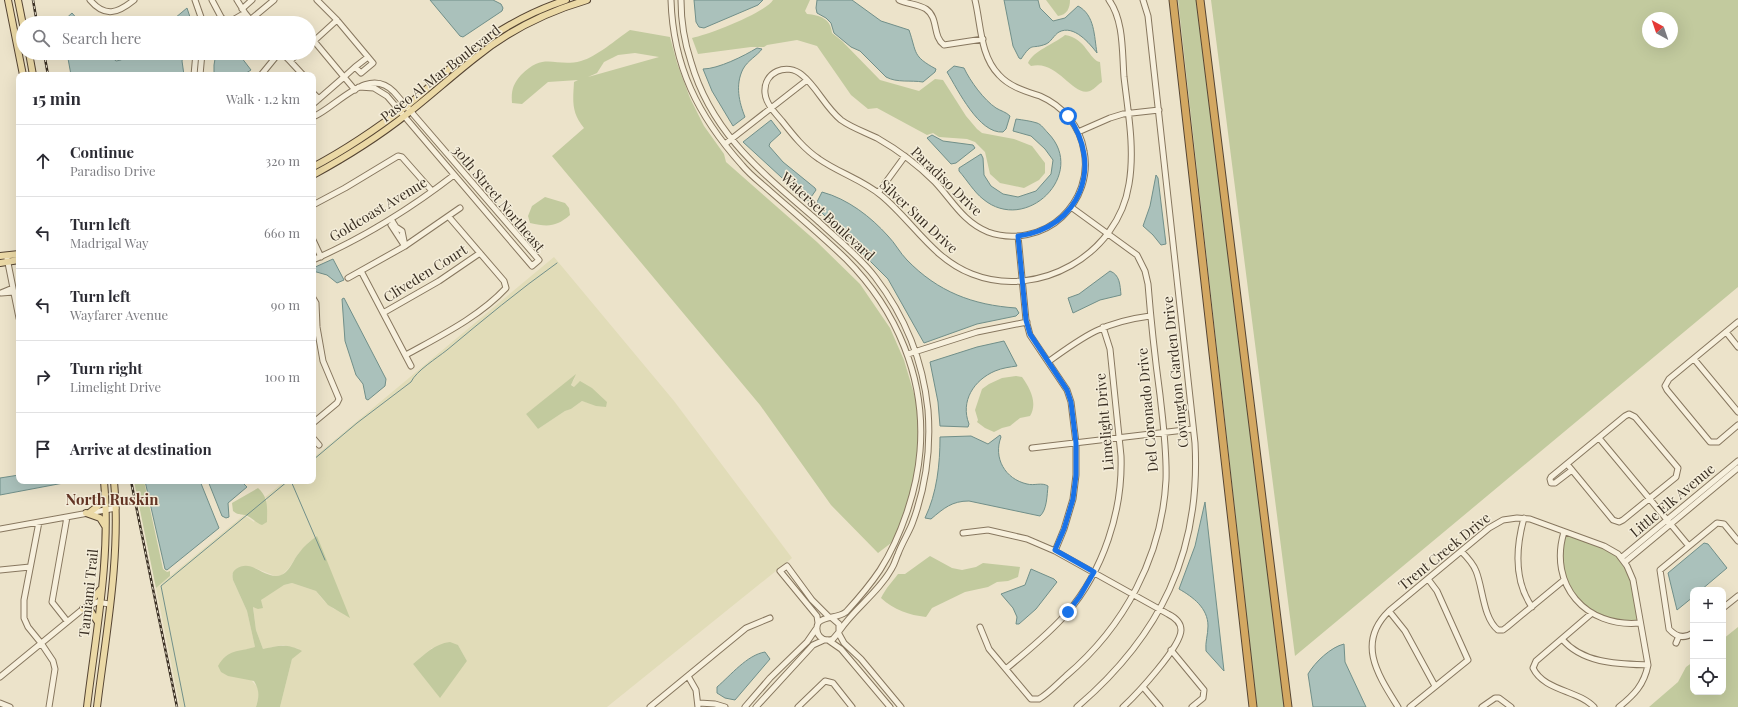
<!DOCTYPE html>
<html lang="en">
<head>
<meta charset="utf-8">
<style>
  :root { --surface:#fff; --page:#f2f2f3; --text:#2b2b33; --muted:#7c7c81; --line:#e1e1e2 }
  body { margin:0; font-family:"Playfair Display",serif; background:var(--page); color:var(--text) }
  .controls { position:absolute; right:12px; bottom:12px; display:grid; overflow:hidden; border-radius:8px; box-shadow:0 4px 16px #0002 }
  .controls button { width:36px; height:36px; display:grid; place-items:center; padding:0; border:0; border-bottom:1px solid var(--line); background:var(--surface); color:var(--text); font:20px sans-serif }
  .compass { position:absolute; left:1642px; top:12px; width:36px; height:36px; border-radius:50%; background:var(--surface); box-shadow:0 4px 16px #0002; rotate:320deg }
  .stop { position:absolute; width:12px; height:12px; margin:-9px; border:3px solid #1a73e8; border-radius:50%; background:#fff }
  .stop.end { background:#1a73e8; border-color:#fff; box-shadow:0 1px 4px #0008 }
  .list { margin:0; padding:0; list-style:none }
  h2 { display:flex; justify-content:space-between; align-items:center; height:52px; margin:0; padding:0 16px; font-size:17px }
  h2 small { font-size:13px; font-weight:400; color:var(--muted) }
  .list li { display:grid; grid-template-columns:26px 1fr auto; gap:12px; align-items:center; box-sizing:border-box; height:72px; padding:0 16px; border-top:1px solid var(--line) }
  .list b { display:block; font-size:15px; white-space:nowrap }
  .list p { margin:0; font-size:13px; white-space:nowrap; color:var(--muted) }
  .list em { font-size:13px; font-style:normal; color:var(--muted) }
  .icon { flex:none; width:22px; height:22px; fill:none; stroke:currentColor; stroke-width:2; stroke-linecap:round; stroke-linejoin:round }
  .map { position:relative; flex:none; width:1738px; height:707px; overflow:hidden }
  .search { position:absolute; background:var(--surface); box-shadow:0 4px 16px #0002; left:16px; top:16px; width:300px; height:44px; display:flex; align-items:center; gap:10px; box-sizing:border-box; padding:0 14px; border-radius:22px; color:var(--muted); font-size:15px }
  .panel { position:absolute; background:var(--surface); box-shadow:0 4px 16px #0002; left:16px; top:72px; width:300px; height:412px; border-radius:8px }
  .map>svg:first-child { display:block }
</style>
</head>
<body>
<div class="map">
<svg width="1738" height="707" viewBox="0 0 1738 707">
  <rect width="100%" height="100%" fill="#ece3ca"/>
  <!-- farmland -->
  <path fill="#e1dcb8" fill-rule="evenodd" d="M554 257 674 401 792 558 607 707H280L292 659 299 649 283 645 263 649 256 630 253 606 269 593 284 585 292 583 316 591 324 601 334 609 342 612 345 616 317 536 308 543 298 554 289 568 282 575 275 576 255 568 232 574 233 580 247 611 255 647 229 654 258 688 259 696 256 707H180L156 588 244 515 254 522 267 500 265 497 285 481H313V458ZM575 378 571 384 589 403 582 401 571 409 565 411 538 429 526 414ZM458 645 467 661 440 697 413 664 432 648Z"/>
  <!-- green -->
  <path fill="#c2ca9e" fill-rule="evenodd" d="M773 0H810L805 11 807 14C820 15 831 19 832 33L842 41 880 80 919 91 935 79 943 80 966 116 977 129 982 133 1014 139 1032 146 1045 163V173L1039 180 1024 188 1000 183 990 174 985 152 975 142 967 139 939 137 933 133 927 135 877 108 868 109 851 95 817 46 797 40 767 45 764 47H751L698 54 692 38C708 35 765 13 773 0Z
    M1046 0H1070C1070 8 1067 15 1058 16Z
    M1178 0H1196L1284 707H1257Z
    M1211 0H1738V287L1295 656ZM1648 18H1672V42H1648Z
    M630 30 670 37 677 63 690 98 704 126 724 154 726 162 817 242 860 284 890 328 904 360 920 414 918 467 907 510 895 540 878 553 831 505 760 405 552 156 584 128C571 112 573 101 574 82L578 80 548 82 522 104 512 103C511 91 513 84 521 75 545 51 555 68 581 61 596 57 617 39 630 30ZM635 53 659 57 588 77 597 73 604 62 618 55Z
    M1065 35C1086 38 1089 60 1100 62L1102 82C1098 84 1095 89 1090 91 1072 97 1058 59 1031 66L1028 63C1033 51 1054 44 1065 35Z
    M545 197 565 203 569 208 570 215C556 227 548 227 530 223L528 216 532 206Z
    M576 374 571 385 574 387 580 381 592 388 607 402 606 407 596 406 582 401 571 409 565 411 538 429 526 414Z
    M1016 376 1022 377C1030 388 1038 403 1030 416L1020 418 1010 426 1002 428 994 432 985 428 977 422 978 420 975 410 982 389 989 384 1002 378Z
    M134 481H144L163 569 167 572 170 571V576L156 588Z
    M258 488C269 498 267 508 267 522L262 525C256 523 250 516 245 515 239 514 238 515 233 511L232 503Z
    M1565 534C1582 540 1603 544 1617 555 1634 570 1634 601 1638 622 1586 623 1552 586 1565 534Z
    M317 536 350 618 328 605 316 591 292 583 284 585 261 600 263 608 258 609 253 607 256 630 263 649C279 646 286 643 302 651L292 659 280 707H256C259 697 260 691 254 681L228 676 221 672 218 666C228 649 238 652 255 647L247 611 233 580C232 575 232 572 236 569 251 559 261 576 276 576 289 576 292 561 299 553 304 546 310 541 317 536Z
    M930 556 952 568 962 570 976 567 983 563 1020 567 1018 577 1008 581 997 582 988 587 965 592 932 608 926 617C909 615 894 610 881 598 886 588 892 582 898 574H905Z
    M1738 627V707H1649L1678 682 1686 667 1693 662V692H1723V639Z
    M450 642 458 645 467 661 440 698 413 664C425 654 434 644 450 642Z"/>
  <!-- water -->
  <path fill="#aac1bb" stroke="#718f89" d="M430 0H493L501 4 503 8 502 11 463 37 460 36Z
    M694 0H763L758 5 704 28 699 27 696 22Z
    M817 0H852L881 21 909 30C917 53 912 56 936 69L935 72 923 82C911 80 897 83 886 77L860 51 851 47 834 33 831 23 826 18 817 13 816 8Z
    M1004 0H1038L1040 8 1053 21 1065 18 1078 6C1095 15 1094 36 1097 53 1090 44 1074 24 1059 32 1054 35 1051 42 1046 44 1031 50 1033 41 1021 59L1019 58 1013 46Z
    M187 8 192 23H169Z
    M72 13 81 23H61Z
    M757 48 762 49C757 56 748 60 743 69 735 85 739 102 745 117L733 126 712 91 703 69C718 69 744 56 757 48Z
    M67 53H107L116 61 121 60 130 53H184L182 61 184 75H71Z
    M216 53H238L251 70 243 75H214V65Z
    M954 66 964 68C970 81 984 100 996 108 1001 111 1006 112 1010 116L1006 129 1003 132C979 134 958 90 947 72Z
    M1016 119C1023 120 1031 121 1037 123 1041 124 1045 130 1048 133 1088 174 1026 235 983 199 974 192 967 180 959 171V168L981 154 983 158 984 175 991 186 1003 194 1018 197 1036 191 1051 174 1053 160 1045 149 1031 136 1013 131Z
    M771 120 781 133 770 143 769 146 783 162 815 188 816 190 809 200H806L743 142Z
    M932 135 943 141 973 145 975 148 956 163 951 164 927 138Z
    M1156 175 1158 178 1166 244 1161 245 1153 235 1143 226 1150 206Z
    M822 192C848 199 871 217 888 236 895 243 900 253 907 260 938 292 973 305 1016 308L1019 313 1016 316 977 324 924 343 888 279 815 206Z
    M333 259 344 280 337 283 327 275 313 271V268Z
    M1110 271C1120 275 1120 285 1121 295L1100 300 1073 313 1068 298 1079 294Z
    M344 298 386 379 385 386 368 400 366 399 363 384 356 375 345 341 342 299Z
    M1004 341 1017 366C1010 367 1002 368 995 371 974 380 960 401 969 424L968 427 940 426 938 402 930 362 977 347Z
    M1000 435 1001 437C993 458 1005 479 1027 484 1034 486 1042 482 1048 486 1047 495 1047 510 1040 516L969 501C952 501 944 508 931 519L925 518C937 493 940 464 940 437L971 436 988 444Z
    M19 475V481H74L0 495V478Z
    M145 481H200L219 528 167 570 165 569Z
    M208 481H241L247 487 228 503 229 517 226 518 222 516Z
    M1205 502 1224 671 1206 651C1205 642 1208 635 1208 626 1208 608 1193 597 1179 589L1195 546Z
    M1704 543 1708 544 1727 568 1701 590H1693V597L1677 610 1668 573Z
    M1031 569 1054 579 1057 582 1036 609 1019 624H1016L1017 617 1013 608 1001 594 1025 585Z
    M1344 644 1345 662 1366 707H1313L1308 674C1315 662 1331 647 1344 644Z
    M765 652 770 659 735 700 725 698 717 693V687C731 675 747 655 765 652Z"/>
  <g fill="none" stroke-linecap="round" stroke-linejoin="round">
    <!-- stream -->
    <path stroke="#718f89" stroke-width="1" d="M313 460 357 423 411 382C416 371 437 358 447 350 483 320 519 290 557 263
      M291 481 325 560
      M185 707 161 586 288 481"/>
    <defs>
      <path id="minor" d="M90 0C105 18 118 13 134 0
        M195 0 202 20
        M212 0 221 17 226 22 233 20 245 13 253 23
        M237 0 245 13
        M671 0C673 66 698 116 742 165 750 175 761 183 771 192 796 214 822 236 846 259 897 310 926 379 920 451 917 490 901 537 880 570 870 585 858 599 846 612 837 619 825 615 818 623 814 634 822 643 833 639L839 632V624L832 618
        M681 0C681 22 684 41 691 62 712 135 764 174 819 222 838 240 859 256 875 277 905 316 923 361 928 410 931 449 926 487 912 524 908 534 902 543 898 554 896 558 895 563 892 568 879 592 855 608 840 630
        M899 0C907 4 918 4 926 9 939 18 932 36 944 45L983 39
        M975 0C981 24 980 56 999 75 1010 87 1025 91 1040 96 1063 106 1080 126 1084 151 1089 175 1080 200 1062 217 1043 235 1013 241 988 232 963 222 952 200 935 182 918 165 898 150 877 138 865 132 852 128 841 120 825 107 817 87 802 75 787 62 763 72 765 93 766 104 775 113 782 121 793 135 804 149 819 159 839 173 863 180 882 196 913 222 933 259 972 274 1038 300 1118 255 1129 184 1135 149 1128 112 1124 77 1122 52 1124 21 1109 0
        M242 9 252 0
        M250 20 274 0
        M314 41 337 20
        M309 45 314 41 344 77 355 67 361 73 373 63 337 20 317 0
        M282 53 290 61 299 53
        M290 61 303 75
        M355 67 368 57
        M194 75 196 53
        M200 75 202 53
        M261 75 279 53
        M313 93 319 99
        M313 104 344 77 355 90
        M313 117C338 106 368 65 394 92L539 260 532 266 387 96 374 88 359 87
        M1078 132 1110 118 1123 114 1159 110
        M725 144 807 80
        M878 193 905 156
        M313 205 345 188 398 156 402 157 432 191
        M391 219 396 227 402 231 405 246
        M391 225 404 245
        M1018 236 1026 320 1030 335 1067 390 1071 402 1076 443V475L1073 499 1064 529 1055 551
        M313 240 321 257
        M7 258 19 318
        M313 260C363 238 410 209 454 175
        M361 271 411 366
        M348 278 405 246 460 208
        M13 288 1 293 14 292
        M313 298 316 303 317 327 323 361 339 399 337 403 313 423
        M383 313 439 281 480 253
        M1738 322 1669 379 1665 386 1667 390 1710 442H1718L1738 425
        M1726 332 1738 347
        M908 354 977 332 1027 322
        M406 355C440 336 479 317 506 288L504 281 449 217
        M1694 359 1738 412
        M1048 362C1085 335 1104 322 1150 316
        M313 438 319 445
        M1599 438 1688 545
        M1032 448 1193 429
        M1567 464 1613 520 1619 522 1623 520 1676 477 1678 468 1635 417 1629 414 1625 416 1551 477 1550 479 1551 483H1555L1572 470
        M67 517 52 602 67 621
        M1524 518C1516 547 1514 581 1532 607
        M39 522 24 600V618L28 627 41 643 53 661 55 669 49 707
        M0 529 116 508
        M1564 532C1548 585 1586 628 1640 623
        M963 533 988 530 1027 539 1055 551 1168 614C1174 617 1181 622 1181 630 1181 647 1136 695 1123 707
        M1461 551C1467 557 1473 563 1476 571 1483 588 1483 618 1498 630H1503L1507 627 1564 580
        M1621 558 1738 461
        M1625 562 1738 468
        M0 570 30 567
        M1723 608 1738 596
        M1389 611 1405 631 1435 686
        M1592 613 1536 661 1533 668C1544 691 1578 690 1594 707
        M818 623 817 616 780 571 787 566 812 600 829 617
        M980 627 989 649 1031 699H1039C1049 693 1057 684 1066 676 1124 627 1162 557 1166 480 1167 451 1163 423 1160 395 1155 358 1151 322 1148 284L1145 271 1137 255 1071 207
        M1693 633C1684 639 1676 637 1669 629L1660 570 1717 523 1724 524 1738 541
        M839 634 844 643 861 659 901 707
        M1562 639C1583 664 1619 664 1648 665
        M828 640 841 649 890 707
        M1676 643 1679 636
        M1171 650 1204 690 1203 698 1192 707
        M1006 669C1027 651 1049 634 1067 613 1103 571 1123 511 1121 456L1110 349 1103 327
        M688 676 696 690 698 707
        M0 677 83 609 97 602 109 604
        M1143 687 1160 707
        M0 703 10 707
        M699 703 715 704 725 707
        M650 707 746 628 770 618
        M745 707 770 678 807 642 816 629
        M756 707 813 645 824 640
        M798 707 825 681 833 683 852 707
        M1077 707C1160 636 1201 553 1195 443L1148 16 1143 0
        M1398 707C1378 675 1356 643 1389 611L1489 528 1503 520 1517 518 1530 519 1604 546 1618 554 1627 566 1633 580 1648 665C1644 685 1634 695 1619 707
        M1410 707 1468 660 1437 591 1428 579
        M1482 707 1495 698H1499L1511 707"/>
      <path id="major" d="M8 0 23 75
        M18 0 23 25
        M29 53 33 75
        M313 167C347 149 379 127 409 104 430 87 449 68 470 52 499 29 530 12 566 0
        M313 175C346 157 378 137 407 114 430 96 452 76 475 58 508 31 546 12 587 0
        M0 256 19 254
        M0 263 19 260
        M86 513 100 518 105 526
        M89 513 99 505 105 496
        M88 605 100 590
        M83 609 90 610 97 621
        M87 707C96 632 111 556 104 481
        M97 707C106 633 121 556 114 481"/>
      <path id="highway" d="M1173 0 1253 707
        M1200 0 1288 707"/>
    </defs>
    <!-- minor casing -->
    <use href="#minor" stroke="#87775f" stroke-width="7"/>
    <!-- major casing -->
    <use href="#major" stroke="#564533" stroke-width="8"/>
    <!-- highway casing -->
    <use href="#highway" stroke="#564533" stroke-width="9"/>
    <!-- minor -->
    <use href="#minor" stroke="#f7f0dd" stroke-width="5"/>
    <!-- major -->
    <use href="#major" stroke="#ebd9a6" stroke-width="6"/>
    <!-- highway -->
    <use href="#highway" stroke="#d3a862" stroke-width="7"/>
    <defs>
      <path id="rail" d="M33 0 37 23
        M44 53 48 75
        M131 481 177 707"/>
    </defs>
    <!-- rail casing -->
    <use href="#rail" stroke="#392e22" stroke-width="2.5"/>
    <!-- rail -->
    <use href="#rail" stroke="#f4edd9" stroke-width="1" stroke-dasharray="3" stroke-linecap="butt"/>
  </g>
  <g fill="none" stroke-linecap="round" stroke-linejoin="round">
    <!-- route -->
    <path stroke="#1a73e8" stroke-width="5" d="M1068 612 1080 596 1094 572 1055 550 1064 529 1073 499 1076 475V443L1071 402 1067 390 1030 334 1026 320 1018 236C1080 228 1104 166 1068 116"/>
  </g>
  <g text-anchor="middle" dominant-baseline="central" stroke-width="3" stroke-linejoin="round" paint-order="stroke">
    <!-- street labels -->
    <g font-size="14" fill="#392e22" stroke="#f4edd9">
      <text transform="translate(440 73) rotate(-38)">Paseo Al Mar Boulevard</text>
      <text transform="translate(947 181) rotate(44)">Paradiso Drive</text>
      <text transform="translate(499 198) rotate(50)">30th Street Northeast</text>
      <text transform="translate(378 209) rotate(-31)">Goldcoast Avenue</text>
      <text transform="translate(828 216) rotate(43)">Waterset Boulevard</text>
      <text transform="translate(919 216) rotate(43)">Silver Sun Drive</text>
      <text transform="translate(425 273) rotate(-32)">Cliveden Court</text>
      <text transform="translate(1175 372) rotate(-96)">Covington Garden Drive</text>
      <text transform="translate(1147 410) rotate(-95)">Del Coronado Drive</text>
      <text transform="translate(1104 422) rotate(-95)">Limelight Drive</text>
      <text transform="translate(1672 500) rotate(-40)">Little Elk Avenue</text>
      <text transform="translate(1444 551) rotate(-39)">Trent Creek Drive</text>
      <text transform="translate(88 593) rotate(-84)">Tamiami Trail</text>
    </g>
    <!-- neighbourhood labels -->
    <g font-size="15" font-weight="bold" fill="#633424" stroke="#f4edd9">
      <text x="112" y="499">North Ruskin</text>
    </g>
  </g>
</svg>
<div class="controls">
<button>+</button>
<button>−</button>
<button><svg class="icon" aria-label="locate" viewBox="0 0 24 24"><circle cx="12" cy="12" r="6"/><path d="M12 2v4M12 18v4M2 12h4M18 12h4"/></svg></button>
</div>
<svg class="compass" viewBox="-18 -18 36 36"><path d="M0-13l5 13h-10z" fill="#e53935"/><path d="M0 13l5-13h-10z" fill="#7c7c81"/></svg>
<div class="stop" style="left:1068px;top:116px"></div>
<div class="stop end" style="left:1068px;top:612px"></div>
<div class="search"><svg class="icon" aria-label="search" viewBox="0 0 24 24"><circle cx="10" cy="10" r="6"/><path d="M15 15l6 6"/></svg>Search here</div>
<section class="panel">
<h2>15 min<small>Walk · 1.2 km</small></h2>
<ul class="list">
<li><svg class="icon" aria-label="ahead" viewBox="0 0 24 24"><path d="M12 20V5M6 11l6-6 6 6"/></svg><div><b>Continue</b><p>Paradiso Drive</p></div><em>320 m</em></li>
<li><svg class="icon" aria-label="left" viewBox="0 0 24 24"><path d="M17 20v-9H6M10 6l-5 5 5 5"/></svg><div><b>Turn left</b><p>Madrigal Way</p></div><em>660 m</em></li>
<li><svg class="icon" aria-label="left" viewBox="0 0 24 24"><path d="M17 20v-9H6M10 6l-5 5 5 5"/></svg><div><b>Turn left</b><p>Wayfarer Avenue</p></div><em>90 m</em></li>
<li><svg class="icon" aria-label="right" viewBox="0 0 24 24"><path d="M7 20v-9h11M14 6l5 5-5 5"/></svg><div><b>Turn right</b><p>Limelight Drive</p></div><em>100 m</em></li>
<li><svg class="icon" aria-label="arrive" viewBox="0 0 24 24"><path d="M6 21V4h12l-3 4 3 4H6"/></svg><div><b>Arrive at destination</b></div></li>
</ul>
</section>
</div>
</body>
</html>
